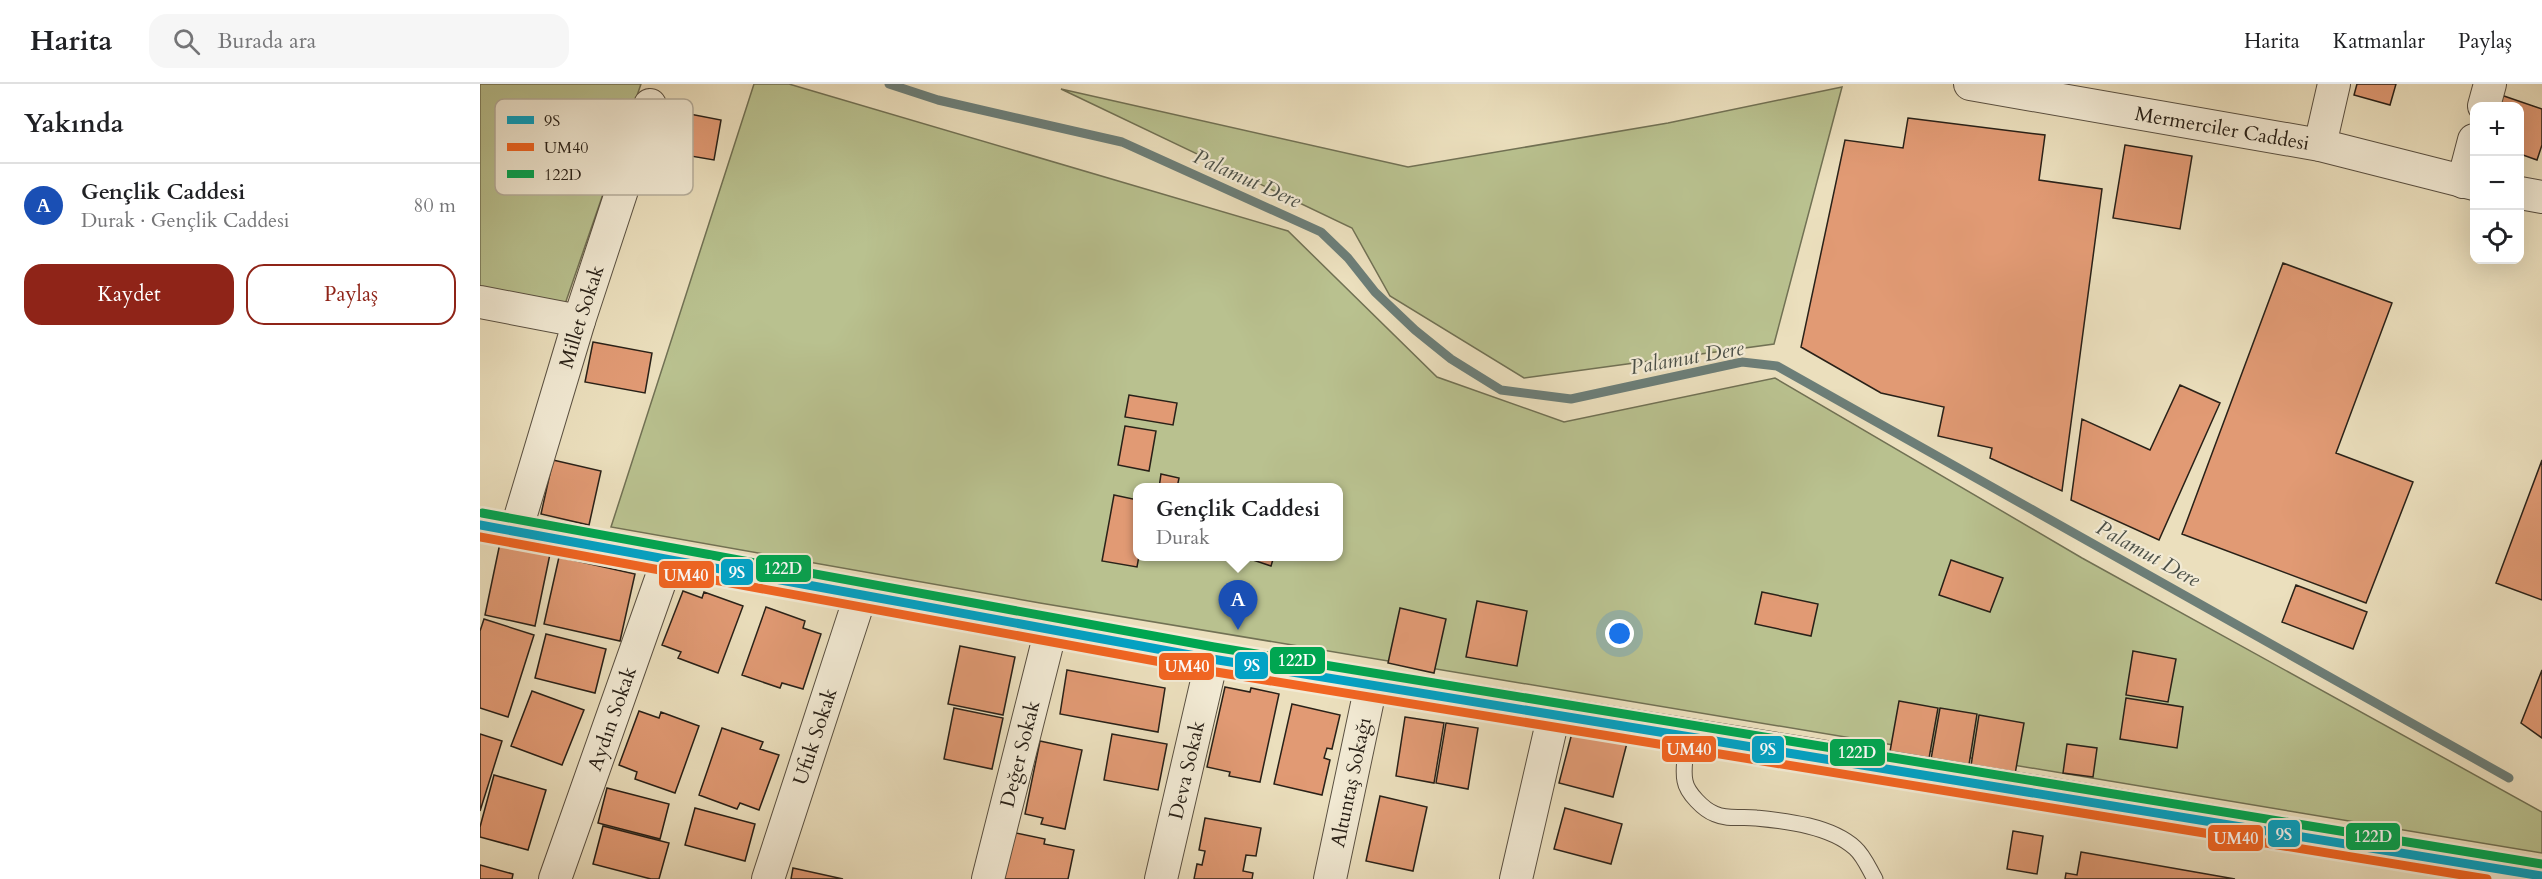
<!DOCTYPE html>
<html lang="tr">
<head>
<meta charset="utf-8">
<style>
  :root { --surface:#fff; --page:#f6f6f6; --text:#202124; --muted:#757577; --line:#e0e0e0; --accent:#8f2418 }
  body { margin:0; font-family:Cardo,serif; background:var(--page); color:var(--text) }
  .controls { position:absolute; right:18px; top:18px; display:grid; overflow:hidden; border-radius:12px; box-shadow:0 6px 24px #0002 }
  .controls button { width:54px; height:54px; display:grid; place-items:center; padding:0; border:0; border-bottom:2px solid var(--line); background:var(--surface); color:var(--text); font:30px sans-serif }
  .you { position:absolute; left:1140px; top:550px; width:21px; height:21px; margin:-15px; border:4px solid #fff; border-radius:50%; background:#1a73e8; box-shadow:0 0 0 9px #1a73e833 }
  .badge { display:grid; place-items:center; width:39px; height:39px; border-radius:50%; background:var(--accent); color:#fff; font-size:20px; font-weight:700 }
  .pin { position:absolute; translate:-50% -50px; filter:drop-shadow(0 2px 3px #0008) }
  .pin::after { content:''; position:absolute; top:32px; width:21px; height:18px; background:inherit; clip-path:polygon(0 0,100% 0,50% 100%) }
  .popup { position:absolute; left:653px; top:399px; width:210px; height:78px; box-sizing:border-box; display:grid; place-content:center; border-radius:12px; background:var(--surface); filter:drop-shadow(0 2px 4px #0005); font-size:20px; white-space:nowrap; color:var(--muted) }
  .popup b { font-size:22px; color:var(--text) }
  .popup::after { content:''; position:absolute; left:50%; top:100%; margin-left:-12px; border:12px solid transparent; border-top-color:var(--surface) }
  .list { margin:0; padding:0; list-style:none }
  h2 { display:flex; justify-content:space-between; align-items:center; height:78px; margin:0; padding:0 24px; font-size:26px }
  h2 small { font-size:20px; font-weight:400; color:var(--muted) }
  .list li { display:grid; grid-template-columns:39px 1fr auto; gap:18px; align-items:center; box-sizing:border-box; height:84px; padding:0 24px; border-top:2px solid var(--line) }
  .list b { display:block; font-size:22px; white-space:nowrap }
  .list p { margin:0; font-size:20px; white-space:nowrap; color:var(--muted) }
  .list em { font-size:20px; font-style:normal; color:var(--muted) }
  .actions { display:flex; gap:12px; padding:18px 24px }
  .actions a { flex:1; padding:14px 0; border:2px solid var(--accent); border-radius:18px; text-align:center; font-size:21px; color:var(--accent) }
  .actions .main { background:var(--accent); color:#fff }
  .icon { flex:none; width:33px; height:33px; fill:none; stroke:currentColor; stroke-width:2; stroke-linecap:round; stroke-linejoin:round }
  .map { position:relative; flex:none; width:2062px; height:795px; overflow:hidden }
  header { display:flex; align-items:center; gap:36px; box-sizing:border-box; height:84px; padding:0 30px; background:var(--surface); border-bottom:2px solid var(--line) }
  header strong { font-size:28px }
  nav { display:flex; gap:33px; margin-inline-start:auto; font-size:21px }
  .search { width:420px; height:54px; background:var(--page); display:flex; align-items:center; gap:15px; box-sizing:border-box; padding:0 21px; border-radius:18px; color:var(--muted); font-size:22px }
  main { display:flex }
  aside { flex:1; background:var(--surface) }
  .map>svg:first-child { display:block }
</style>
</head>
<body>
<header>
<strong>Harita</strong>
<div class="search"><svg class="icon" aria-label="search" viewBox="0 0 24 24"><circle cx="10" cy="10" r="6"/><path d="M15 15l6 6"/></svg>Burada ara</div>
<nav><a>Harita</a><a>Katmanlar</a><a>Paylaş</a></nav>
</header>
<main>
<aside>
<h2>Yakında<small></small></h2>
<ul class="list">
<li><span class="badge" style="background:#1a4fb4">A</span><div><b>Gençlik Caddesi</b><p>Durak · Gençlik Caddesi</p></div><em>80 m</em></li>
</ul>
<div class="actions"><a class="main">Kaydet</a><a>Paylaş</a></div>
</aside>
<div class="map">
<svg width="2062" height="795" viewBox="0 0 2062 795">
  <rect width="100%" height="100%" fill="#ebdfbd"/>
  <filter id="stains"><feTurbulence type="fractalNoise" baseFrequency=".00333" numOctaves="4"/><feColorMatrix values="0 0 0 0 .2 0 0 0 0 .09 0 0 0 0 .02 0 0 0 .5 -.17"/></filter>
  <radialGradient id="worn" r=".72"><stop offset=".6" stop-color="#630" stop-opacity="0"/><stop offset="1" stop-color="#630" stop-opacity=".3"/></radialGradient>
  <!-- green -->
  <path fill="#b9c18f" stroke="#717154" stroke-width="1.5" fill-rule="evenodd" d="M0 0H161L83 226 0 210Z
    M274 0H309L808 147 957 293 1084 338 1295 294 1602 474 2062 728V769L560 519 131 443ZM658 404H858V472H658Z
    M1362 3 1294 260 1044 294 910 212 872 144 581 5 928 83 1188 39Z"/>
  <g fill="none" stroke-linecap="round" stroke-linejoin="round">
    <!-- stream -->
    <path stroke="#6c7e78" stroke-width="9" d="M409 0 458 16 642 58 841 148 868 174 895 208 935 246 971 275 1021 306 1091 315 1262 278 1297 282 2029 694"/>
  </g>
  <!-- building -->
  <path fill="#e19a74" stroke="#292118" stroke-width="1.5" d="M1877 0H1916L1910 21 1874 11Z
    M2021 11 2062 25V61L2057 76 2040 70V22H2017Z
    M83 18 133 31 124 69 74 57Z
    M189 26 241 36 234 76 181 67Z
    M1428 34 1565 51 1559 96 1622 105 1582 407 1510 374 1512 364 1458 352 1464 323 1401 309 1321 263 1365 56 1423 64Z
    M1645 61 1712 72 1700 145 1633 134Z
    M1803 179 1912 219 1856 369 1933 398 1886 519 1702 450Z
    M113 258 172 269 165 309 105 298Z
    M1700 301 1740 319 1679 456 1591 416 1602 335 1670 366Z
    M649 311 697 319 693 341 645 333Z
    M645 342 676 347 669 387 638 381Z
    M73 376 121 387 109 441 61 430Z
    M2062 376V516L2016 499Z
    M681 390 699 394 697 404H679Z
    M634 411 658 416 659 472 657 483 622 477Z
    M20 459 70 470 55 542 5 531Z
    M761 472H794L791 482Z
    M79 473 155 490 140 557 64 540Z
    M1471 476 1523 494 1510 528 1459 511Z
    M1816 501 1887 528 1873 565 1802 538Z
    M203 507 222 514 224 508 263 522 238 589 198 574 201 568 182 561Z
    M1282 508 1338 520 1331 552 1275 540Z
    M997 517 1047 527 1037 582 986 573Z
    M286 523 325 537 323 544 341 550 323 605 302 599 300 604 262 591Z
    M920 524 966 535 954 589 908 579Z
    M4 535 54 551 28 633 0 624V547Z
    M66 550 126 565 115 609 55 594Z
    M480 562 535 573 523 631 468 620Z
    M1653 567 1696 575 1688 618 1646 611Z
    M587 586 685 604 678 648 580 630Z
    M2062 586V654L2041 639Z
    M745 603 770 608 771 604 799 610 780 698 749 692 750 688 727 683Z
    M52 607 104 626 82 681 31 662Z
    M1646 614 1703 623 1697 664 1640 655Z
    M1419 617 1458 624 1448 680 1409 673Z
    M812 620 860 631 852 665 847 664 844 674 850 676 842 711 794 700Z
    M474 624 523 634 512 685 464 675Z
    M1460 624 1497 630 1488 687 1450 681Z
    M159 627 179 634 181 628 219 642 195 709 155 695 157 688 139 681Z
    M1499 631 1544 639 1534 696 1490 688Z
    M925 633 964 639 954 699 916 692Z
    M966 639 998 644 988 705 956 699Z
    M242 644 283 658 280 665 299 671 279 726 260 719 257 725 219 711Z
    M1093 645 1147 659 1133 713 1079 699Z
    M0 650 22 657 0 727Z
    M632 650 687 660 678 706 624 696Z
    M560 657 602 666 585 745 561 740 563 734 545 730Z
    M1587 660 1617 664 1613 693 1583 689Z
    M14 691 66 706 48 766 0 753V743Z
    M127 704 189 720 180 755 118 739Z
    M900 712 947 723 933 787 886 777Z
    M215 724 275 740 265 777 205 761Z
    M1085 724 1142 740 1131 780 1074 765Z
    M725 734 781 744 776 772 766 771 763 787 773 789 772 795H714L717 780 722 781 725 767 719 766Z
    M123 742 189 759 179 795H171L113 780Z
    M1533 747 1563 752 1557 790 1527 785Z
    M531 748 565 755 564 760 594 766 588 795H523Z
    M1601 768 1755 795H1585L1586 789 1597 791Z
    M0 781 33 790 32 795H0Z
    M313 784 363 795H311Z"/>
  <g fill="none" stroke-linecap="round" stroke-linejoin="round">
    <defs>
      <path id="service" d="M1207 651C1207 665 1202 684 1205 697 1207 709 1224 726 1235 730 1248 736 1262 732 1276 734 1307 737 1351 742 1375 764 1384 772 1389 785 1395 795"/>
      <g id="minor">
        <path id="s1" d="M1490 0 1840 61 1994 100"/>
        <path d="M2004 22 2010 0"/>
        <path d="M1840 61 1854 0"/>
        <path d="M1983 98 1994 56"/>
        <path d="M2040 109 2062 113"/>
        <path d="M0 218 99 237"/>
        <path id="s2" d="M36 447 99 237 170 21"/>
        <path id="s3" d="M75 795 188 475"/>
        <path id="s4" d="M288 795 381 510"/>
        <path id="s5" d="M508 795 571 545"/>
        <path id="s6" d="M681 795 732 575"/>
        <path id="s7" d="M850 795 891 601"/>
        <path d="M1036 795 1074 630"/>
      </g>
      <path id="secondary" d="M0 441 732 575 1331 671 2062 792"/>
    </defs>
    <!-- service casing -->
    <use href="#service" stroke="#5a5041" stroke-width="17"/>
    <!-- minor casing -->
    <use href="#minor" stroke="#5a5041" stroke-width="34"/>
    <!-- secondary casing -->
    <use href="#secondary" stroke="#292118" stroke-width="35"/>
    <!-- service -->
    <use href="#service" stroke="#f2ead4" stroke-width="15"/>
    <!-- minor -->
    <use href="#minor" stroke="#f2ead4" stroke-width="32"/>
    <!-- secondary -->
    <use href="#secondary" stroke="#f2ead4" stroke-width="33"/>
    <defs>
      <path id="bus-1" d="M0 441 732 575 2062 792"/>
      <path id="bus-2" d="M0 453 730 587 2007 795"/>
      <path id="bus-3" d="M2 429 734 563 2062 780"/>
    </defs>
    <!-- bus-1 casing -->
    <use href="#bus-1" stroke="#f2ead4" stroke-width="14"/>
    <!-- bus-2 casing -->
    <use href="#bus-2" stroke="#f2ead4" stroke-width="14"/>
    <!-- bus-3 casing -->
    <use href="#bus-3" stroke="#f2ead4" stroke-width="14"/>
    <!-- bus-1 -->
    <use href="#bus-1" stroke="#02a2c5" stroke-width="9"/>
    <!-- bus-2 -->
    <use href="#bus-2" stroke="#f26522" stroke-width="9"/>
    <!-- bus-3 -->
    <use href="#bus-3" stroke="#00a651" stroke-width="9"/>
  </g>
  <g text-anchor="middle" dominant-baseline="central" stroke-width="4.5" stroke-linejoin="round" paint-order="stroke">
    <!-- street labels -->
    <g font-size="20" fill="#292118" stroke="#f2ead4">
      <text stroke="none"><textPath href="#s1" startOffset="256">Mermerciler Caddesi</textPath></text>
      <text stroke="none"><textPath href="#s2" startOffset="224">Millet Sokak</textPath></text>
      <text stroke="none"><textPath href="#s3" startOffset="170">Aydın Sokak</textPath></text>
      <text stroke="none"><textPath href="#s4" startOffset="150">Ufuk Sokak</textPath></text>
      <text stroke="none"><textPath href="#s5" startOffset="129">Değer Sokak</textPath></text>
      <text stroke="none"><textPath href="#s6" startOffset="112">Deva Sokak</textPath></text>
      <text stroke="none"><textPath href="#s7" startOffset="99">Altuntaş Sokağı</textPath></text>
    </g>
    <!-- water labels -->
    <g font-size="21" font-style="italic" fill="#4b5048" stroke="#f2ead4">
      <text transform="translate(767 95) rotate(24)">Palamut Dere</text>
      <text transform="translate(1207 274) rotate(-10)">Palamut Dere</text>
      <text transform="translate(1668 470) rotate(29)">Palamut Dere</text>
    </g>
  </g>
  <!-- legend -->
  <rect x="15" y="15" width="198" height="96" rx="9" fill="#f2ead4" stroke="#b6ae9c" stroke-width="1.5"/>
  <rect x="27" y="32" width="27" height="8" fill="#02a2c5"/>
  <rect x="27" y="59" width="27" height="8" fill="#f26522"/>
  <rect x="27" y="86" width="27" height="8" fill="#00a651"/>
  <g font-size="16" fill="#292118">
    <text x="64" y="42">9S</text>
    <text x="64" y="69">UM40</text>
    <text x="64" y="96">122D</text>
  </g>
  <g stroke="#f2ead4" stroke-width="2">
    <rect x="275" y="470" width="57" height="29" rx="6" fill="#00a651"/>
    <rect x="240" y="474" width="34" height="28" rx="6" fill="#02a2c5"/>
    <rect x="178" y="476" width="57" height="29" rx="6" fill="#f26522"/>
    <rect x="789" y="562" width="57" height="29" rx="6" fill="#00a651"/>
    <rect x="754" y="567" width="35" height="29" rx="6" fill="#02a2c5"/>
    <rect x="678" y="568" width="57" height="29" rx="6" fill="#f26522"/>
    <rect x="1181" y="651" width="56" height="28" rx="6" fill="#f26522"/>
    <rect x="1271" y="651" width="34" height="29" rx="6" fill="#02a2c5"/>
    <rect x="1349" y="654" width="57" height="29" rx="6" fill="#00a651"/>
    <rect x="1787" y="735" width="34" height="29" rx="6" fill="#02a2c5"/>
    <rect x="1865" y="738" width="56" height="29" rx="6" fill="#00a651"/>
    <rect x="1727" y="740" width="57" height="28" rx="6" fill="#f26522"/>
  </g>
  <g font-size="16" text-anchor="middle" font-weight="bold" fill="#fff">
    <text x="303" y="490">122D</text>
    <text x="257" y="494">9S</text>
    <text x="206" y="497">UM40</text>
    <text x="817" y="582">122D</text>
    <text x="772" y="587">9S</text>
    <text x="707" y="588">UM40</text>
    <text x="1209" y="671">UM40</text>
    <text x="1288" y="671">9S</text>
    <text x="1377" y="674">122D</text>
    <text x="1804" y="756">9S</text>
    <text x="1893" y="758">122D</text>
    <text x="1756" y="760">UM40</text>
  </g>
  <rect width="100%" height="100%" filter="url(#stains)"/>
  <rect width="100%" height="100%" fill="url(#worn)"/>
</svg>
<div class="controls">
<button>+</button>
<button>−</button>
<button><svg class="icon" aria-label="locate" viewBox="0 0 24 24"><circle cx="12" cy="12" r="6"/><path d="M12 2v4M12 18v4M2 12h4M18 12h4"/></svg></button>
</div>
<div class="you"></div>
<div class="pin badge" style="left:758px;top:546px;background:#1a4fb4">A</div>
<div class="popup"><b>Gençlik Caddesi</b>Durak</div>
</div>
</main>
</body>
</html>
